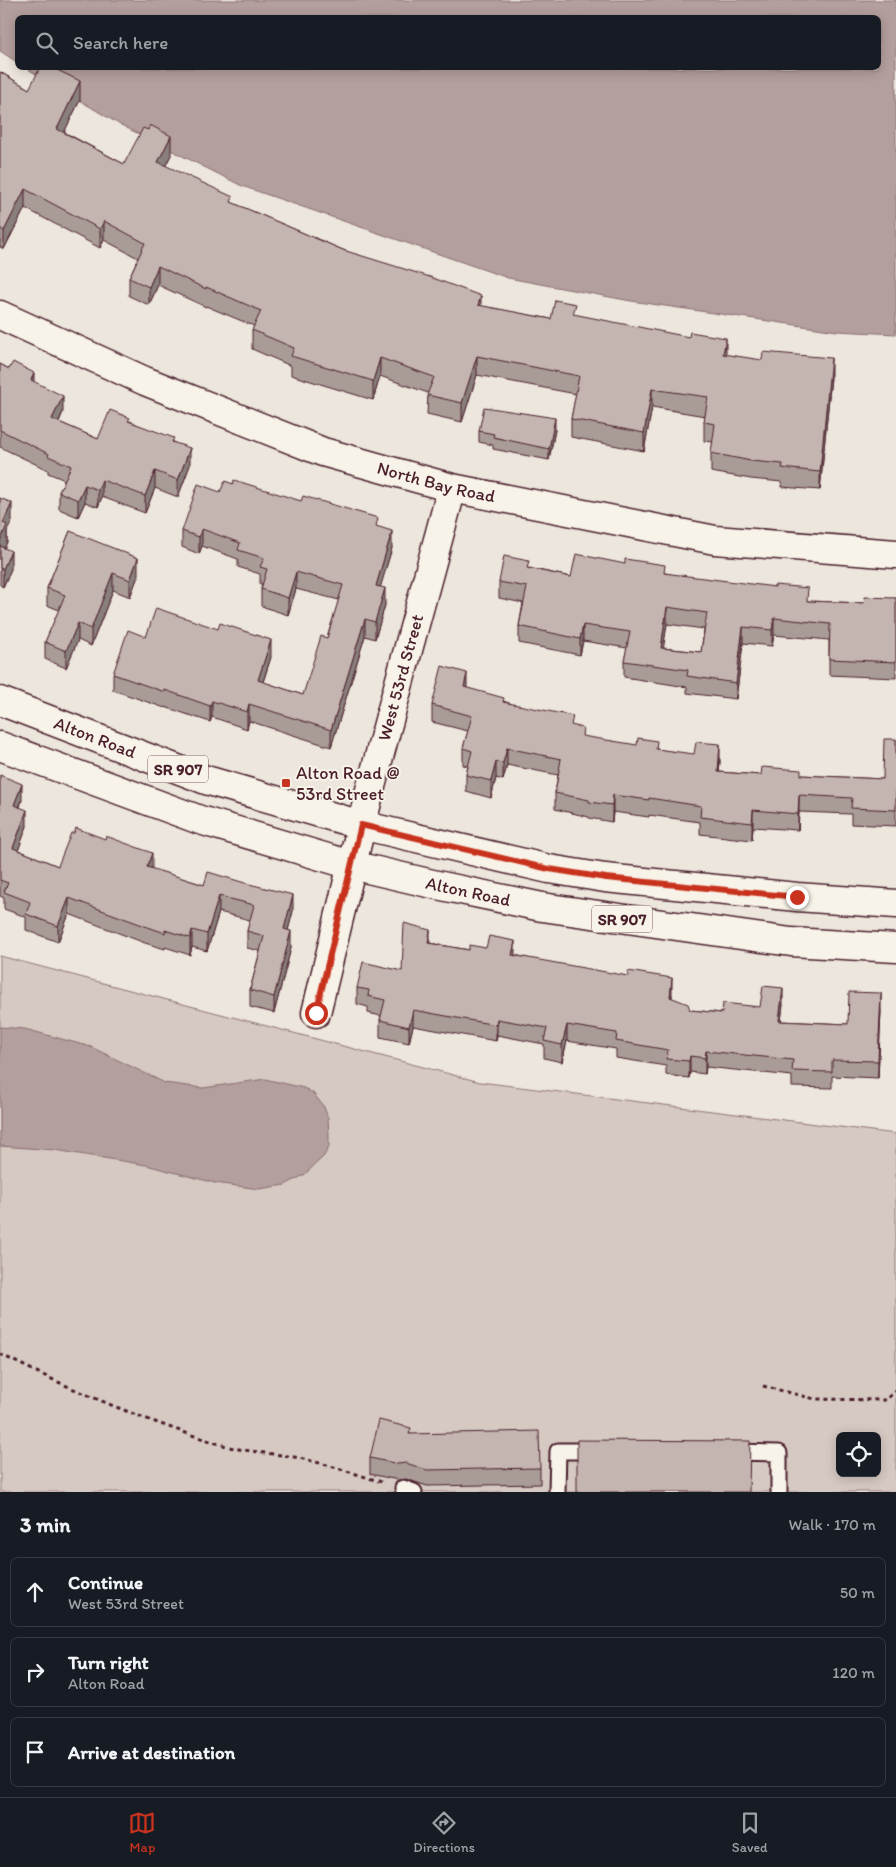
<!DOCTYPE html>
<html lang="en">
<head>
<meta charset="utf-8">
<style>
  :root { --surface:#171b24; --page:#20242c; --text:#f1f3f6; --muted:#9ea1a6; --line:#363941; --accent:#c8321e }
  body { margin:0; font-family:Itim,sans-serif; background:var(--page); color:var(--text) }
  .controls { position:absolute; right:15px; bottom:15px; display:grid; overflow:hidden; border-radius:8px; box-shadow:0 2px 12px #0003 }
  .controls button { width:45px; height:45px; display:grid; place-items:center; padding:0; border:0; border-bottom:1px solid var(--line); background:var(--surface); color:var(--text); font:25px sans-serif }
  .stop { position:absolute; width:15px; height:15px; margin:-11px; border:4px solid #c8321e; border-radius:50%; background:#fff }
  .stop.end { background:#c8321e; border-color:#fff; box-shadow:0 1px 5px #0008 }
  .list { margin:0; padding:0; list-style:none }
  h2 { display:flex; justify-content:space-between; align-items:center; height:65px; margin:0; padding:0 20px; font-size:21px }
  h2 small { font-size:16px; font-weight:400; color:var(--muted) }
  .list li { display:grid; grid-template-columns:32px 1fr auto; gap:15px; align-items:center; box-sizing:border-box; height:70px; margin:0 10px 10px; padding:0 10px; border:1px solid var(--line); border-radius:8px }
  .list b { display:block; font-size:19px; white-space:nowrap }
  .list p { margin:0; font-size:16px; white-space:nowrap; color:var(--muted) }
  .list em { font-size:16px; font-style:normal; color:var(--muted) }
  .icon { flex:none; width:28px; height:28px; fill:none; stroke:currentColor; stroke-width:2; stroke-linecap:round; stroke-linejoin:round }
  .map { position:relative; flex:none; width:896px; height:1492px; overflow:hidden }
  .search { position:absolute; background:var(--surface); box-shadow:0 2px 12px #0003; left:15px; right:15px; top:15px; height:55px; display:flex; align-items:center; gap:12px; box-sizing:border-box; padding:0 18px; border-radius:8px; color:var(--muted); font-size:19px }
  .sheet { height:305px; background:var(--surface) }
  nav { display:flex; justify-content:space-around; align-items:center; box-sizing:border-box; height:70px; border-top:1px solid var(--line); background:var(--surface); font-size:14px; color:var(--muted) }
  nav a { display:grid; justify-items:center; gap:2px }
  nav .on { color:var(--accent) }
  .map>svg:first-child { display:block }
</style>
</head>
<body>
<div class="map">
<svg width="896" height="1492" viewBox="0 0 896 1492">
  <rect width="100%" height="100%" fill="#ece6dd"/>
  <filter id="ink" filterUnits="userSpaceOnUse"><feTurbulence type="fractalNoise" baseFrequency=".02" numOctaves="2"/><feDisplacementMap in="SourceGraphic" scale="10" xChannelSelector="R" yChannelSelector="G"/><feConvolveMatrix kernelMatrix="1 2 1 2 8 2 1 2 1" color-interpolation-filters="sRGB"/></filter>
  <g filter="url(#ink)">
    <!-- green -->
    <path fill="#d5c9c2" stroke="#907476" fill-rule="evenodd" d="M0 956 480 1082 896 1134V1492H0ZM840 1436H877V1473H840Z"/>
    <!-- water -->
    <path fill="#b39f9d" stroke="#896c6f" d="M0 0H896V334L837 331 631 301 508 278 242 186 117 123 26 68H878V18H18L17 62 0 51Z
      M0 1027 25 1029 91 1047 165 1083 203 1088 265 1079 304 1088 313 1093 324 1107 328 1118 329 1136V1146L324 1156 304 1175 285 1185 259 1189 215 1183 146 1165 55 1150 0 1146Z"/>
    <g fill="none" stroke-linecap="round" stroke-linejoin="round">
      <defs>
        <path id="lane" d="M730 1452 779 1453V1492
          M403 1488 414 1492
          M557 1492 558 1451H597"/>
        <g id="street">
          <path id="s1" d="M0 315 145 381 323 452 452 488 715 540 896 554"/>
          <path id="s2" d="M316 1013 370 790 452 488"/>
        </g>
        <g id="primary">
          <path id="s3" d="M0 701 206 780 361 825 549 869 605 878 797 897 896 904"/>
          <path id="s4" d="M0 746 200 820 351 865 437 885 542 907 791 942 896 948"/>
        </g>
      </defs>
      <!-- lane casing -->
      <use href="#lane" stroke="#4a1f2b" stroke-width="19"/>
      <!-- street casing -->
      <use href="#street" stroke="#4a1f2b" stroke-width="31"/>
      <!-- primary casing -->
      <use href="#primary" stroke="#4a1f2b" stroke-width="31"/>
      <!-- path -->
      <path stroke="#4a1f2b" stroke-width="3" stroke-dasharray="4 4" stroke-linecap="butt" d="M0 1354C73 1391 148 1422 226 1446 248 1452 272 1453 294 1457 325 1463 355 1474 385 1483
        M763 1386 815 1399 885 1400 896 1391"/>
      <!-- lane -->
      <use href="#lane" stroke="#f7f3e8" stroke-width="15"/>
      <!-- street -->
      <use href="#street" stroke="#f7f3e8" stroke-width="28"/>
      <!-- primary -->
      <use href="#primary" stroke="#f7f3e8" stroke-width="28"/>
    </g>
    <!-- wall -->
    <path fill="#a99c97" stroke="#4a1f2b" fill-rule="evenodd" d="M0 72 29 89 80 100 64 132 124 164 171 155 165 166 233 203 343 250 481 306 551 319 576 315 726 355 831 377 820 490 782 487V482L751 479 711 472V453L713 442 704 441V422L705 416 652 407 644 451 571 437V419L576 394 477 375 462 422 427 414 428 393 380 376 373 400 291 375V366L252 349V330L254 326 206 306V307L158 285 149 305 129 296V278L138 258 104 240 100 248 25 208 4 249 0 247Z
      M0 364 34 382 63 412 59 422 98 439 130 421 174 442 190 465 178 497 155 488 145 513 102 497 98 507 85 502 78 517 59 509V492L65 480 48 473V470L0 447Z
      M555 430 549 460 493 449V445L479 442V431Z
      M233 484 378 527 392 548 380 587 385 605 375 639 365 636 331 747 249 721 247 729 212 717 210 722 165 707V708L113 690V674L146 637 271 657 263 682 303 695 327 638 339 600 296 589 288 615 261 606V589L262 584H260V574L238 567V559L202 546 199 554 182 547V531L220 492Z
      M0 498 12 521 7 531V542L4 548 11 569 3 587 0 585Z
      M70 531 138 576 130 597 113 590 91 646 78 640 66 668 45 659V642L59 610 47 605V588Z
      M529 568 571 577 665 573 808 601 864 603 896 598V678L829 675V640L774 635 772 646 743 643 736 699 687 693V687L624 677V661L627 648 583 641 580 655 519 643V626L523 603 499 598V582ZM667 624 704 629 701 652 663 648Z
      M467 688 573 726 583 737 657 749 720 761 719 772 761 775H801L883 779 896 739V826L851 824V814L799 812 798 830 753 827 752 840 700 834V822L649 815V817L613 812 612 822 589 818V817L555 809V793L558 775 507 765 503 780 496 778 491 798 466 791V775L468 766 463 765V748L468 731 432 722V705Z
      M0 775 22 800 20 807 27 826 18 850 58 866 152 869 204 885 293 911 288 930 291 948 274 1013 250 1007V990L260 951 247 948V931L250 920 219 912 207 951 192 947 190 955 165 947V949L145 943 69 914 58 942 26 930V917L4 909V898L0 896Z
      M430 943 469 950 515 955 672 994V998L690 1010 722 1013 783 1004 781 1021 848 1024 881 1010 878 1078 832 1076V1088L792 1087V1076L706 1067 705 1074 690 1072 689 1078 666 1075V1066L616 1058V1049L567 1041 562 1062 544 1058V1044L497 1035 496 1041 413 1026 409 1043 380 1037V1020L381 1016 368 1013V1007L357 1004V988L402 971Z
      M411 1434 540 1468V1484L427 1486 406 1479 398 1480 370 1474V1458Z"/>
    <!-- shaded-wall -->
    <path fill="#897f7b" stroke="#4a1f2b" d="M80 81V100L57 147V129Z
      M171 136V155L158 181V162Z
      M25 189V208L4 249V231Z
      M104 221V240L100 248V229Z
      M158 266V285L149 305V287Z
      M481 296V314L478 305Z
      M726 338V356L723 354Z
      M477 356V375L462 422V403Z
      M380 358V376L373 400V381Z
      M831 358V377L820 490V472Z
      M34 373V389L31 380Z
      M652 389V407L644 451V433Z
      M63 396V412L52 436V419Z
      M555 418V430L549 460V449Z
      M190 448V465L178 497V480Z
      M155 471V488L145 513V496Z
      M102 480V497L98 507V490Z
      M85 485V502L78 517V500Z
      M12 503V521L7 531V542L0 558V541L3 523Z
      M202 529V546L199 554V537Z
      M392 531V548L376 602V586Z
      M11 551V569L3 587V569Z
      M138 558V576L130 597V580Z
      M296 572V589L288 615V598Z
      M113 573V590L91 646V629Z
      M385 588V605L375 639V622Z
      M667 607V624L661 664V648Z
      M774 618V635L772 646V630Z
      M365 619V636L331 747V730Z
      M78 623V640L66 668V651Z
      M583 625V641L580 655V639Z
      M743 627V643L736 699V683Z
      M271 640V657L258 697V680Z
      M467 673V689L464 687Z
      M212 701V717L210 722V706Z
      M249 704V721L247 729V712Z
      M720 744V761L718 788V772Z
      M507 748V765L503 780V763Z
      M496 762V778L491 798V781Z
      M22 784V800L14 821V805Z
      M613 795V812L612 822V805Z
      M799 795V812L798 830V814Z
      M27 810V826L13 865V848Z
      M753 810V827L752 840V823Z
      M152 853V869L147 867Z
      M293 895V911L284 946V929Z
      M219 896V912L207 951V934Z
      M69 898V914L58 942V926Z
      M192 930V947L190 955V938Z
      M430 930V946L428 943Z
      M291 931V948L274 1013V997Z
      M515 941V958L512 955Z
      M672 978V994L670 1014V997Z
      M783 988V1004L779 1038V1021Z
      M881 993V1010L878 1078V1061Z
      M413 1010V1026L409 1043V1027Z
      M497 1019V1035L496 1041V1025Z
      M567 1025V1041L562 1062V1045Z
      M706 1051V1067L705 1074V1058Z
      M690 1056V1072L689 1078V1061Z"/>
    <!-- building -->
    <path fill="#c4b5b0" stroke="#4a1f2b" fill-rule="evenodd" d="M40 68H53L80 81 57 129 124 164 143 128 148 130 150 125 171 136 158 162 233 197 231 202 343 250 430 277 481 296 478 305 551 319 555 300 576 304 573 314 689 337 690 332 726 338 723 354 762 360 763 352 831 358 820 472 782 468 783 464 751 461 711 453 715 424 704 422 708 397 652 389 644 433 571 419 579 376 477 356 462 403 427 395 434 377 380 358 373 381 291 356 294 348 252 330 261 311 206 287V289L158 266 149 287 129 278 145 243 104 221 100 229 25 189 4 231 0 228V72L29 89Z
      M13 362 34 373 31 380 63 396 52 419 98 439 110 410 130 418 128 421 174 438 172 442 190 448 178 480 155 471 145 496 102 480 98 490 85 485 78 500 59 492 71 466 48 456 49 454 0 430V364L9 369Z
      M484 407 555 418 549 449 493 437 494 434 479 431Z
      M234 480 301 501 303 496 378 518 376 526 392 531 376 586 385 588 375 622 365 619 331 730 249 704 247 712 212 701 210 706 165 690V692L113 674 128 630 146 637 156 608 218 629 220 623 271 640 258 680 303 695 321 636 327 638 343 585 296 572 288 598 261 589 267 569 260 567 264 558 238 550 240 543 202 529 199 537 182 531 198 484 220 492 225 481 233 484Z
      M0 498 12 503 3 523 7 525 0 541Z
      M70 531 138 558 130 580 113 573 91 629 78 623 66 651 45 642 65 595 47 588Z
      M0 546 11 551 3 569 0 568Z
      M576 554 625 564V559L665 565 664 573 775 587V585L808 588 807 601 864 603 865 597 896 598V662L829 659 830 624 774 618 772 630 743 627 736 683 687 676 688 670 624 661 630 632 583 625 580 639 519 626 527 587 499 582 504 556 529 561 527 568 571 577ZM667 607 707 613 701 652 661 648Z
      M442 666 467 673 464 687 504 698 503 702 573 716 571 725 583 728 582 736 637 745 638 738 657 741 656 749 694 754 696 742 720 744 718 772 761 775 762 767 801 770V775L883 779 884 739H896V810L851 808 852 798 799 795 798 814 753 810 752 823 700 817 701 806 649 798V800L613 795 612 805 589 802V800L555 793 561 759 507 748 503 763 496 762 491 781 466 775 472 751 463 748 472 716 432 705Z
      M0 775 22 784 14 805 27 810 13 848 58 866 71 833H74L76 828 105 839 106 836 152 853 147 867 204 885 208 872 245 883 293 895 284 929 291 931 274 997 250 990 264 936 247 931 254 905 219 896 207 934 192 930 190 938 165 930V933L145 926 69 898 58 926 26 914 30 902 4 892 8 883 0 880Z
      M404 923 430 930 428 943 469 950V945L486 948 489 936 515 941 512 955 628 976V971L672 978 670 997 688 1004 690 1010 722 1013 723 1003 760 1007 763 986 783 988 779 1021 848 1024 849 992 881 993 878 1061 832 1060V1072L792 1071 793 1060 706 1051 705 1058 690 1056 689 1061 666 1059 668 1050 616 1041 617 1033 567 1025 562 1045 544 1041 547 1028 497 1019 496 1025 413 1010 409 1027 380 1020 385 1000 368 996 369 990 357 988 363 962 402 971Z
      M379 1420 411 1428 409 1434 539 1431 540 1468 427 1470 406 1463 398 1464 370 1458Z
      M577 1440 750 1441 749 1492H577Z"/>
  </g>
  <g fill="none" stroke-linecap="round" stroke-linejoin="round" filter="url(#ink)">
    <!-- route -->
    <path stroke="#c8321e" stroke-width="6" d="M316 1013 361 825 549 869 606 878 797 897"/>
  </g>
  <!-- markers -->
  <rect fill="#c8321e" stroke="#f7f3e8" stroke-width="2" x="281" y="778" width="10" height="10" rx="2.5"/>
  <g text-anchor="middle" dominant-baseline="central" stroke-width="4" stroke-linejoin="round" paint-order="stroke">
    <!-- shield labels -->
    <g fill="#f7f3e8" stroke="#7e5f64" stroke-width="1">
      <rect x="148" y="755.5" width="60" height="27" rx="4"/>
      <rect x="592" y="905.5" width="60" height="27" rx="4"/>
    </g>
    <g font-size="16" font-weight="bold" fill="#4a1f2b">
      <text x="178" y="769">SR 907</text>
      <text x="622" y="919">SR 907</text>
    </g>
    <!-- street labels -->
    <g font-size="18" fill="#4a1f2b" stroke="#f7f3e8">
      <text stroke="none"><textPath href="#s1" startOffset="468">North Bay Road</textPath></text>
      <text stroke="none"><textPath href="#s2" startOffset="346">West 53rd Street</textPath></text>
      <text stroke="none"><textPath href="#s3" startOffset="102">Alton Road</textPath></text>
      <text stroke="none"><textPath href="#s4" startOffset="491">Alton Road</textPath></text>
    </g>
    <!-- poi labels -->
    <g font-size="18" fill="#4a1f2b" stroke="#f7f3e8" text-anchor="start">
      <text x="296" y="773">Alton Road @<tspan x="296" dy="21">53rd Street</tspan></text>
    </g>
  </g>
</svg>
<div class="controls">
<button><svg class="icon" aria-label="locate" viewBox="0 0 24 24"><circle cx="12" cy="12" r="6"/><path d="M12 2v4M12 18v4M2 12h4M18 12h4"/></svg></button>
</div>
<div class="stop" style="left:316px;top:1013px"></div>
<div class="stop end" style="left:797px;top:897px"></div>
<div class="search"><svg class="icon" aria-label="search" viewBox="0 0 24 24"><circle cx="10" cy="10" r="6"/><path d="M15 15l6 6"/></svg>Search here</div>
</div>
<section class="sheet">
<h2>3 min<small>Walk · 170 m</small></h2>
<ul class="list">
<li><svg class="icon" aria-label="ahead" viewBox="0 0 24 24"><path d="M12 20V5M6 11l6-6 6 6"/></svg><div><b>Continue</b><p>West 53rd Street</p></div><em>50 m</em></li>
<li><svg class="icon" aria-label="right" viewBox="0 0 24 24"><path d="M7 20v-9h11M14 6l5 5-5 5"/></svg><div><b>Turn right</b><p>Alton Road</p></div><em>120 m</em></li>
<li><svg class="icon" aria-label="arrive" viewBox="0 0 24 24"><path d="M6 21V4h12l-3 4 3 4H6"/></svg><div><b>Arrive at destination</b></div></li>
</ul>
</section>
<nav>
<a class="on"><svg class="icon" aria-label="map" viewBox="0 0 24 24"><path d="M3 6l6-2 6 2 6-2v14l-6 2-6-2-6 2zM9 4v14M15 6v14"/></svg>Map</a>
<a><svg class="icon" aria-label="directions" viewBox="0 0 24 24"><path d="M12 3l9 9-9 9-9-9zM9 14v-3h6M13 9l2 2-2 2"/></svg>Directions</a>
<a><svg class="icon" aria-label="saved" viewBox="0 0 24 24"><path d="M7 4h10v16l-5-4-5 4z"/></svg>Saved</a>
</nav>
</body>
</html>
